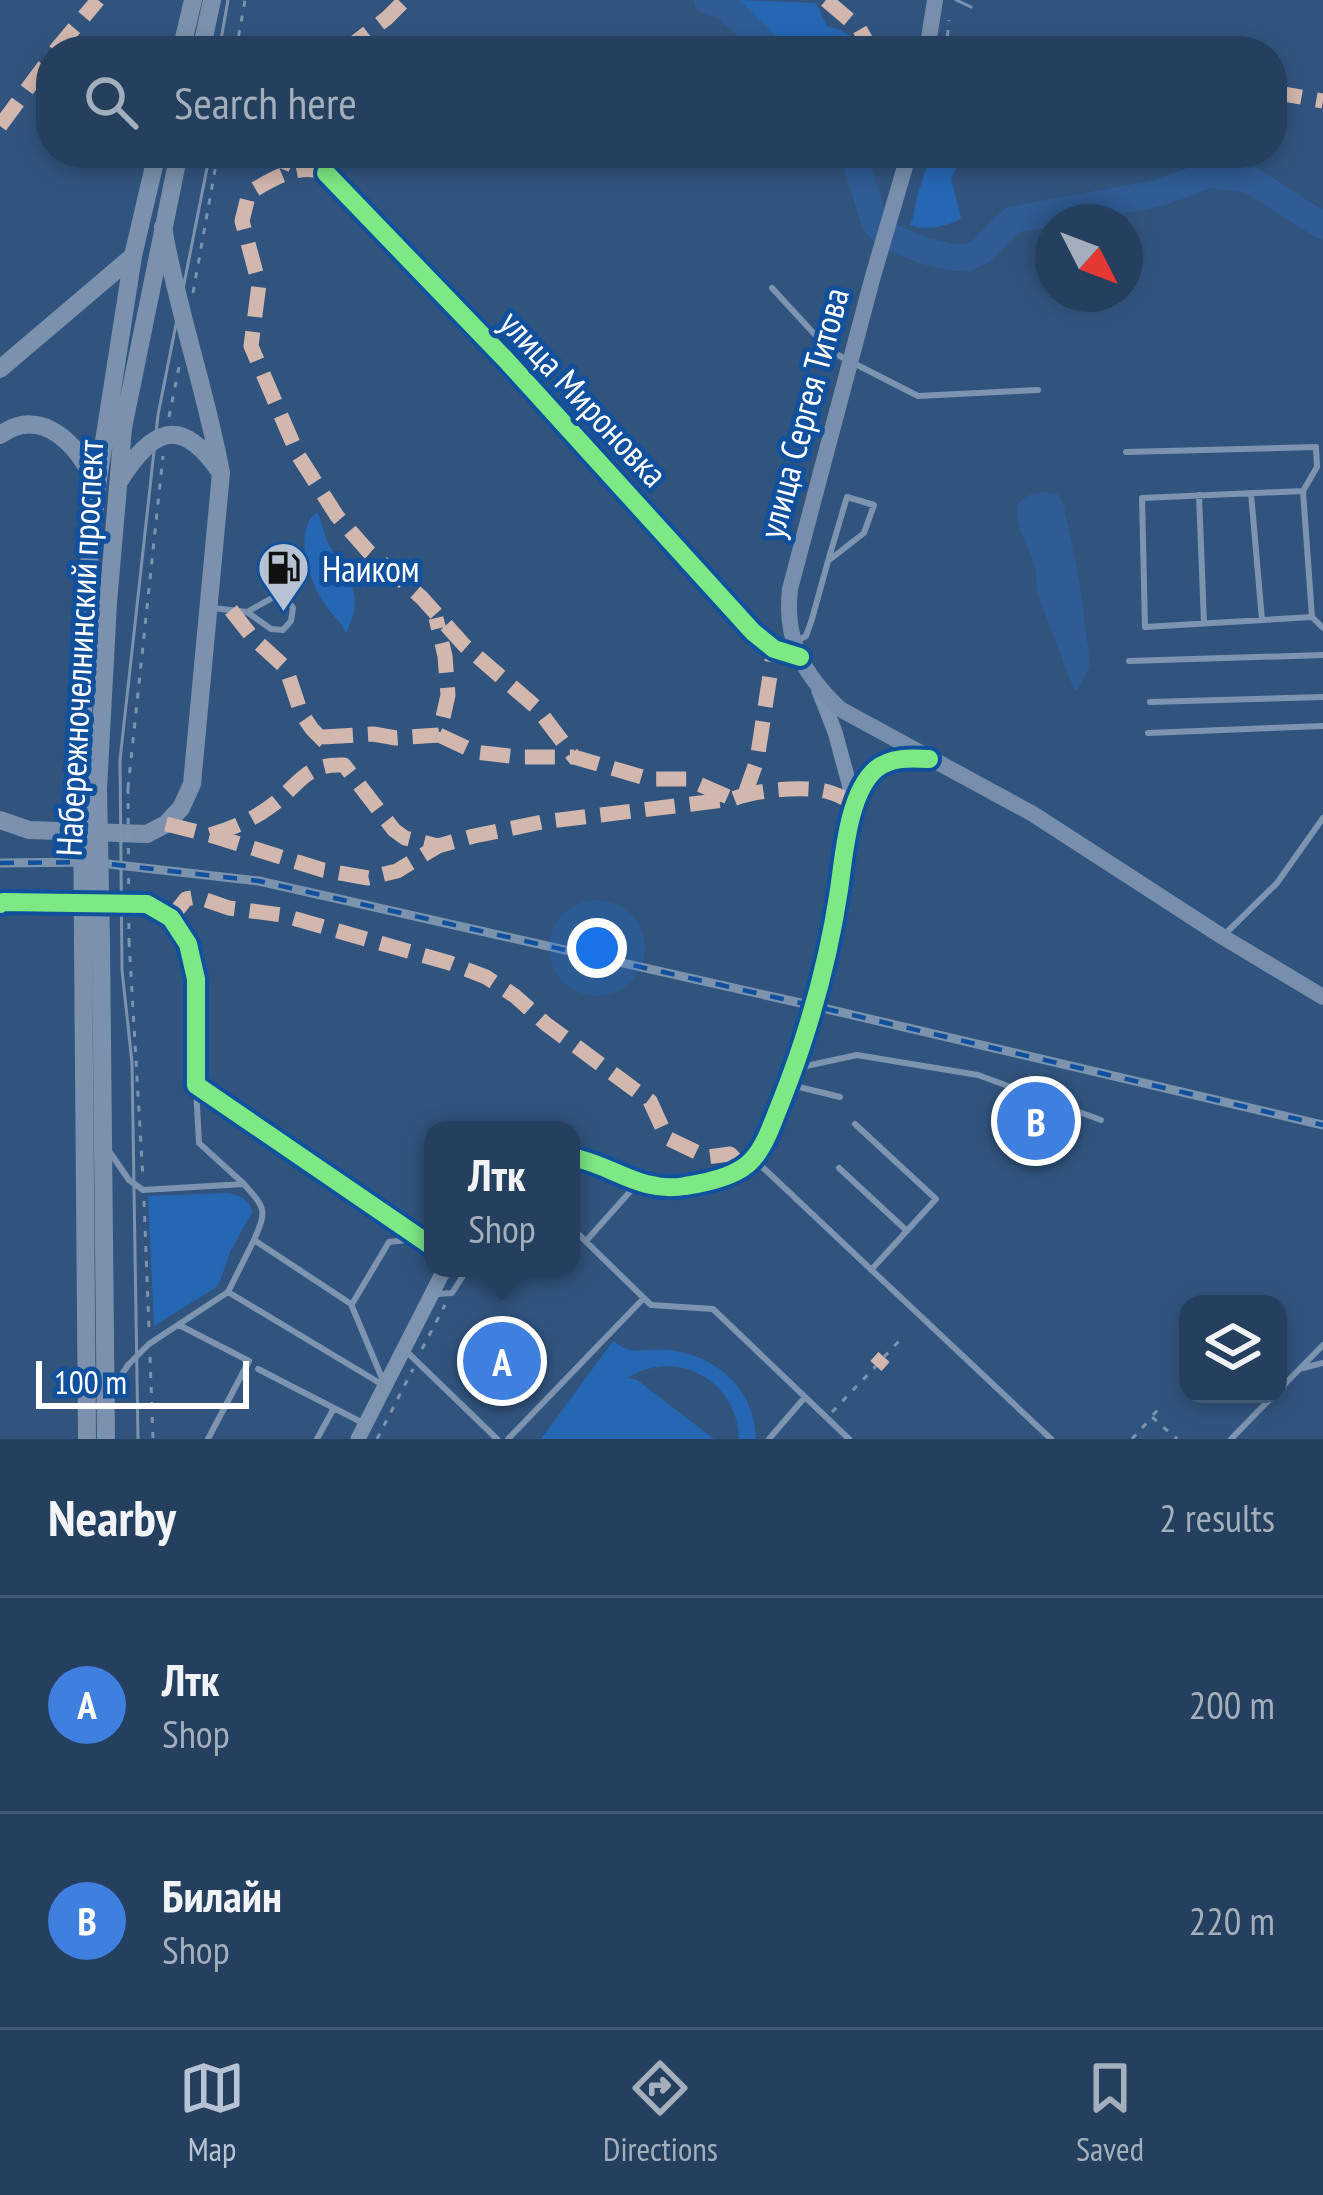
<!DOCTYPE html>
<html lang="en">
<head>
<meta charset="utf-8">
<style>
  :root { --surface:#253f5e; --page:#2d4664; --text:#f1f3f6; --muted:#a3afbc; --line:#425873; --accent:#b7c3d2 }
  body { margin:0; font-family:"PT Sans Narrow",sans-serif; background:var(--page); color:var(--text) }
  .controls { position:absolute; right:36px; bottom:36px; display:grid; overflow:hidden; border-radius:24px; box-shadow:0 6px 18px #0003 }
  .controls button { width:108px; height:108px; display:grid; place-items:center; padding:0; border:0; border-bottom:3px solid var(--line); background:var(--surface); color:var(--text); font:60px sans-serif }
  .compass { position:absolute; left:1035px; top:204px; width:108px; height:108px; border-radius:50%; background:var(--surface); box-shadow:0 6px 18px #0003; rotate:132deg }
  .scale { position:absolute; left:36px; bottom:30px; width:213px; box-sizing:border-box; padding-left:12px; border:6px solid #fff; border-top:0; font-size:33px; line-height:42px; white-space:nowrap; color:#fff; -webkit-text-stroke:9px #11509d; paint-order:stroke }
  .you { position:absolute; left:597px; top:948px; width:42px; height:42px; margin:-30px; border:9px solid #fff; border-radius:50%; background:#1a73e8; box-shadow:0 0 0 18px #1a73e833 }
  .badge { display:grid; place-items:center; width:78px; height:78px; border-radius:50%; background:var(--accent); color:#fff; font-size:39px; font-weight:700 }
  .pin { position:absolute; translate:-50% -50%; border:6px solid #fff; box-shadow:0 3px 12px #0006 }
  .popup { position:absolute; left:424px; top:1121px; width:156px; height:156px; box-sizing:border-box; display:grid; place-content:center; border-radius:24px; background:var(--surface); filter:drop-shadow(0 3px 9px #0005); font-size:39px; white-space:nowrap; color:var(--muted) }
  .popup b { font-size:45px; color:var(--text) }
  .popup::after { content:''; position:absolute; left:50%; top:100%; margin-left:-24px; border:24px solid transparent; border-top-color:var(--surface) }
  .list { margin:0; padding:0; list-style:none }
  h2 { display:flex; justify-content:space-between; align-items:center; height:156px; margin:0; padding:0 48px; font-size:51px }
  h2 small { font-size:39px; font-weight:400; color:var(--muted) }
  .list li { display:grid; grid-template-columns:78px 1fr auto; gap:36px; align-items:center; box-sizing:border-box; height:216px; padding:0 48px; border-top:3px solid var(--line) }
  .list b { display:block; font-size:45px; white-space:nowrap }
  .list p { margin:0; font-size:39px; white-space:nowrap; color:var(--muted) }
  .list em { font-size:39px; font-style:normal; color:var(--muted) }
  .icon { flex:none; width:66px; height:66px; fill:none; stroke:currentColor; stroke-width:2; stroke-linecap:round; stroke-linejoin:round }
  .map { position:relative; flex:none; width:1323px; height:1439px; overflow:hidden }
  .search { position:absolute; background:var(--surface); box-shadow:0 6px 18px #0003; left:36px; right:36px; top:36px; height:132px; display:flex; align-items:center; gap:30px; box-sizing:border-box; padding:0 42px; border-radius:48px; color:var(--muted); font-size:45px }
  .sheet { height:588px; background:var(--surface) }
  nav { display:flex; justify-content:space-around; align-items:center; box-sizing:border-box; height:168px; border-top:3px solid var(--line); background:var(--surface); font-size:33px; color:var(--muted) }
  nav a { display:grid; justify-items:center; gap:6px }
  nav .on { color:var(--accent) }
  .map>svg:first-child { display:block }
</style>
</head>
<body>
<div class="map">
<svg width="1323" height="1439" viewBox="0 0 1323 1439">
  <rect width="100%" height="100%" fill="#31547e"/>
  <!-- green -->
  <path fill="#2667b4" d="M739 0 816 3 827 26 840 30 855 39 858 51H787L746 17 744 4Z
    M930 153H964L951 178 961 218C948 227 924 231 910 225 915 214 915 205 918 194 922 180 927 168 930 153Z
    M317 512C322 521 323 532 327 541 344 578 368 588 346 633 341 622 335 618 329 610 311 588 291 531 317 512Z
    M228 1193C239 1195 250 1200 252 1212L230 1252 220 1281 215 1288 154 1326 148 1196Z
    M613 1341C636 1358 642 1347 668 1350 716 1355 755 1389 756 1439H739C738 1380 676 1347 627 1378L637 1380 714 1439H541Z"/>
  <!-- water -->
  <path fill="#2f5c94" d="M1044 492 1059 495 1064 506 1079 579 1089 655V667L1078 690H1074L1036 590C1042 559 1012 533 1017 504L1029 495Z"/>
  <g fill="none" stroke-linecap="round" stroke-linejoin="round">
    <!-- river -->
    <path stroke="#2f5c94" stroke-width="27" d="M707 0 728 8 772 51
      M853 153 875 223 886 235 922 250 951 257 967 258 981 251 1012 220 1159 193 1211 174 1251 180 1323 226"/>
    <!-- path -->
    <path stroke="#7c94af" stroke-width="3" stroke-dasharray="6 9" stroke-linecap="butt" d="M236 51 245 0
      M946 51 949 20
      M193 293 218 153
      M169 417 179 367
      M128 788 163 456
      M129 941 143 1179
      M144 1201 149 1329
      M422 1349 445 1305
      M150 1357 153 1439
      M884 1357 899 1341
      M832 1412 876 1366
      M1153 1415 1160 1408
      M377 1439 413 1369
      M1132 1439 1152 1417 1177 1439"/>
    <!-- service -->
    <path stroke="#7c94af" stroke-width="6" d="M772 288 830 351 918 396 1038 390
      M1126 452 1316 447 1317 467 1303 491
      M1251 493 1262 620
      M1199 495 1204 623
      M213 608 247 612 271 629 283 630 291 621 293 608 286 598 274 597 247 612
      M1312 617 1145 627 1142 498 1303 491 1312 617 1323 628
      M796 641 806 636 812 619 828 561 864 533 874 505 847 497 828 561
      M1129 661 1323 655
      M1150 702 1323 697
      M1148 733 1323 726
      M1225 934 1277 883 1323 818
      M797 1068 857 1055 978 1075 1101 1120
      M791 1085 840 1097
      M196 1088 199 1143 244 1184
      M855 1124 936 1199 871 1270
      M109 1151 129 1180 143 1190 244 1184C266 1209 267 1210 254 1240
      M757 1162 1051 1439
      M839 1168 907 1231
      M571 1227 651 1305 713 1309 849 1439
      M586 1241 636 1185
      M228 1292 383 1385
      M437 1294 452 1293 468 1268
      M352 1304 389 1242 417 1239
      M179 1325 249 1361 208 1439
      M405 1350 497 1439
      M1303 1368 1323 1363
      M258 1369 363 1423
      M113 1388 128 1365 149 1344 228 1292 254 1240 351 1304 384 1383
      M1278 1391 1323 1345
      M317 1439 334 1408
      M508 1439 643 1299
      M769 1439 805 1397
      M1231 1439 1275 1394"/>
    <!-- minor -->
    <path stroke="#7c94af" stroke-width="12" d="M326 173 506 360 753 632 774 649 800 657"/>
    <!-- tertiary -->
    <path stroke="#7c94af" stroke-width="15" d="M819 691 835 732 854 802
      M0 904 3 902 147 904 171 918 188 944 196 979V1085L433 1247
      M571 1157C611 1164 641 1194 685 1186 705 1183 738 1176 752 1160 766 1145 773 1121 781 1102 808 1034 828 963 839 890 844 856 848 793 876 769 891 757 911 758 929 759
      M358 1439 445 1268"/>
    <!-- secondary -->
    <path stroke="#778fac" stroke-width="16" d="M927 51 935 0
      M909 153 873 276 790 589C784 640 803 674 840 709L1033 814 1223 937 1323 997"/>
    <!-- primary -->
    <path stroke="#7b91ad" stroke-width="18" d="M181 51 193 0
      M201 51 212 0
      M0 369 133 256
      M0 435C43 404 79 447 96 484
      M120 480C151 431 179 414 218 469
      M82 789 85 604 97 486 133 256 157 153
      M98 789 108 603 123 428 179 153
      M0 820 29 830 147 834 166 824 181 808 192 784 221 473C206 390 177 310 163 227
      M83 942 87 1439
      M101 942 106 1439"/>
    <!-- tram -->
    <path stroke="#7c93ae" stroke-width="3" d="M956 0 971 7
      M219 51 228 0
      M138 1439 132 1063 122 970 120 760 158 415 210 153"/>
    <defs>
      <path id="rail" d="M0 863 91 862 259 881 814 1006 1323 1125"/>
    </defs>
    <!-- rail casing -->
    <use href="#rail" stroke="#7c93ae" stroke-width="9"/>
    <!-- rail -->
    <use href="#rail" stroke="#11509d" stroke-width="4.5" stroke-dasharray="14" stroke-linecap="butt"/>
    <!-- path-bridge -->
    <path stroke="#7c94af" stroke-width="3" stroke-dasharray="6 9" stroke-linecap="butt" d="M128 788 129 941"/>
    <!-- primary-bridge -->
    <path stroke="#7b91ad" stroke-width="18" d="M82 789 83 942
      M98 789 101 942"/>
    <!-- quiet -->
    <path stroke="#d1b7ad" stroke-width="15" stroke-dasharray="30 15" stroke-linecap="butt" d="M826 0 859 28 872 51
      M55 51 98 0
      M344 51 387 18 405 0
      M1272 92 1323 101
      M0 126 51 57
      M264 153 304 170
      M902 153 908 160
      M326 173C299 162 272 179 249 193L242 221 259 284 251 346 298 455 337 516 368 551 422 598 464 645 537 708 574 757 649 779H687L733 799
      M231 610 253 638 286 668 301 713 312 729 329 746
      M439 735 475 752 517 757H574
      M323 737 373 734 396 738 439 735 448 695 445 656 436 618
      M745 794 757 760 774 649
      M166 824 210 835 323 870 368 878 397 871 438 846
      M210 835C231 829 254 819 271 806 299 786 304 763 344 765L394 830 405 838 438 846 474 836 542 822 733 799C755 790 801 786 825 791 835 793 845 799 854 802
      M171 918 186 899 197 897 229 908 282 915 450 963 486 977 515 996 546 1024 650 1101 667 1138 707 1157 730 1154 743 1167
      M876 1366 884 1357"/>
    <defs>
      <path id="cycleway" d="M326 173 506 360 753 632 774 649 800 657
        M0 904 3 902 147 904 171 918 188 944 196 979V1085L433 1247
        M571 1157C611 1164 641 1194 685 1186 705 1183 738 1176 752 1160 766 1145 773 1121 781 1102 808 1034 828 963 839 890 844 856 848 793 876 769 891 757 911 758 929 759"/>
    </defs>
    <!-- cycleway casing -->
    <use href="#cycleway" stroke="#11509d" stroke-width="26"/>
    <!-- cycleway -->
    <use href="#cycleway" stroke="#7ce984" stroke-width="18"/>
  </g>
  <!-- icons -->
  <defs>
    <symbol id="fuel-pin" viewBox="-11 -11 22 30"><path d="M0 17L-7.5 6A9.5 9.5 0 1 1 7.5 6Z" fill="#b7c3d2" stroke="#11509d"/><path d="M-5.5-6h7V0h2V4h1.3V-2.5L3-4.5l.8-.8L6-3V5H2.5V1h-1V6h-7ZM-4.2-4.7v3.2H.2V-4.7Z" fill="#111"/></symbol>
  </defs>
  <g fill-rule="evenodd">
    <use href="#fuel-pin" x="254" y="538" width="59" height="81"/>
  </g>
  <g text-anchor="middle" dominant-baseline="central" stroke-width="10" stroke-linejoin="round" paint-order="stroke">
    <!-- street labels -->
    <g font-size="36" fill="#fff" stroke="#11509d">
      <text transform="translate(584 398) rotate(47)">улица Мироновка</text>
      <text transform="translate(803 413) rotate(-75)">улица Сергея Титова</text>
      <text transform="translate(79 648) rotate(-87)">Набережночелнинский проспект</text>
    </g>
    <!-- poi labels -->
    <g font-size="36" fill="#fff" stroke="#11509d" text-anchor="start">
      <text x="322" y="568">Наиком</text>
    </g>
  </g>
</svg>
<div class="controls">
<button><svg class="icon" aria-label="layers" viewBox="0 0 24 24"><path d="M12 4l9 5-9 5-9-5zM3 14l9 5 9-5"/></svg></button>
</div>
<svg class="compass" viewBox="-18 -18 36 36"><path d="M0-13l5 13h-10z" fill="#e53935"/><path d="M0 13l5-13h-10z" fill="#a3afbc"/></svg>
<div class="scale">100 m</div>
<div class="you"></div>
<div class="pin badge" style="left:502px;top:1361px;background:#3f7fe0">A</div>
<div class="popup"><b>Лтк</b>Shop</div>
<div class="pin badge" style="left:1036px;top:1121px;background:#3f7fe0">B</div>
<div class="search"><svg class="icon" aria-label="search" viewBox="0 0 24 24"><circle cx="10" cy="10" r="6"/><path d="M15 15l6 6"/></svg>Search here</div>
</div>
<section class="sheet">
<h2>Nearby<small>2 results</small></h2>
<ul class="list">
<li><span class="badge" style="background:#3f7fe0">A</span><div><b>Лтк</b><p>Shop</p></div><em>200 m</em></li>
<li><span class="badge" style="background:#3f7fe0">B</span><div><b>Билайн</b><p>Shop</p></div><em>220 m</em></li>
</ul>
</section>
<nav>
<a class="on"><svg class="icon" aria-label="map" viewBox="0 0 24 24"><path d="M3 6l6-2 6 2 6-2v14l-6 2-6-2-6 2zM9 4v14M15 6v14"/></svg>Map</a>
<a><svg class="icon" aria-label="directions" viewBox="0 0 24 24"><path d="M12 3l9 9-9 9-9-9zM9 14v-3h6M13 9l2 2-2 2"/></svg>Directions</a>
<a><svg class="icon" aria-label="saved" viewBox="0 0 24 24"><path d="M7 4h10v16l-5-4-5 4z"/></svg>Saved</a>
</nav>
</body>
</html>
